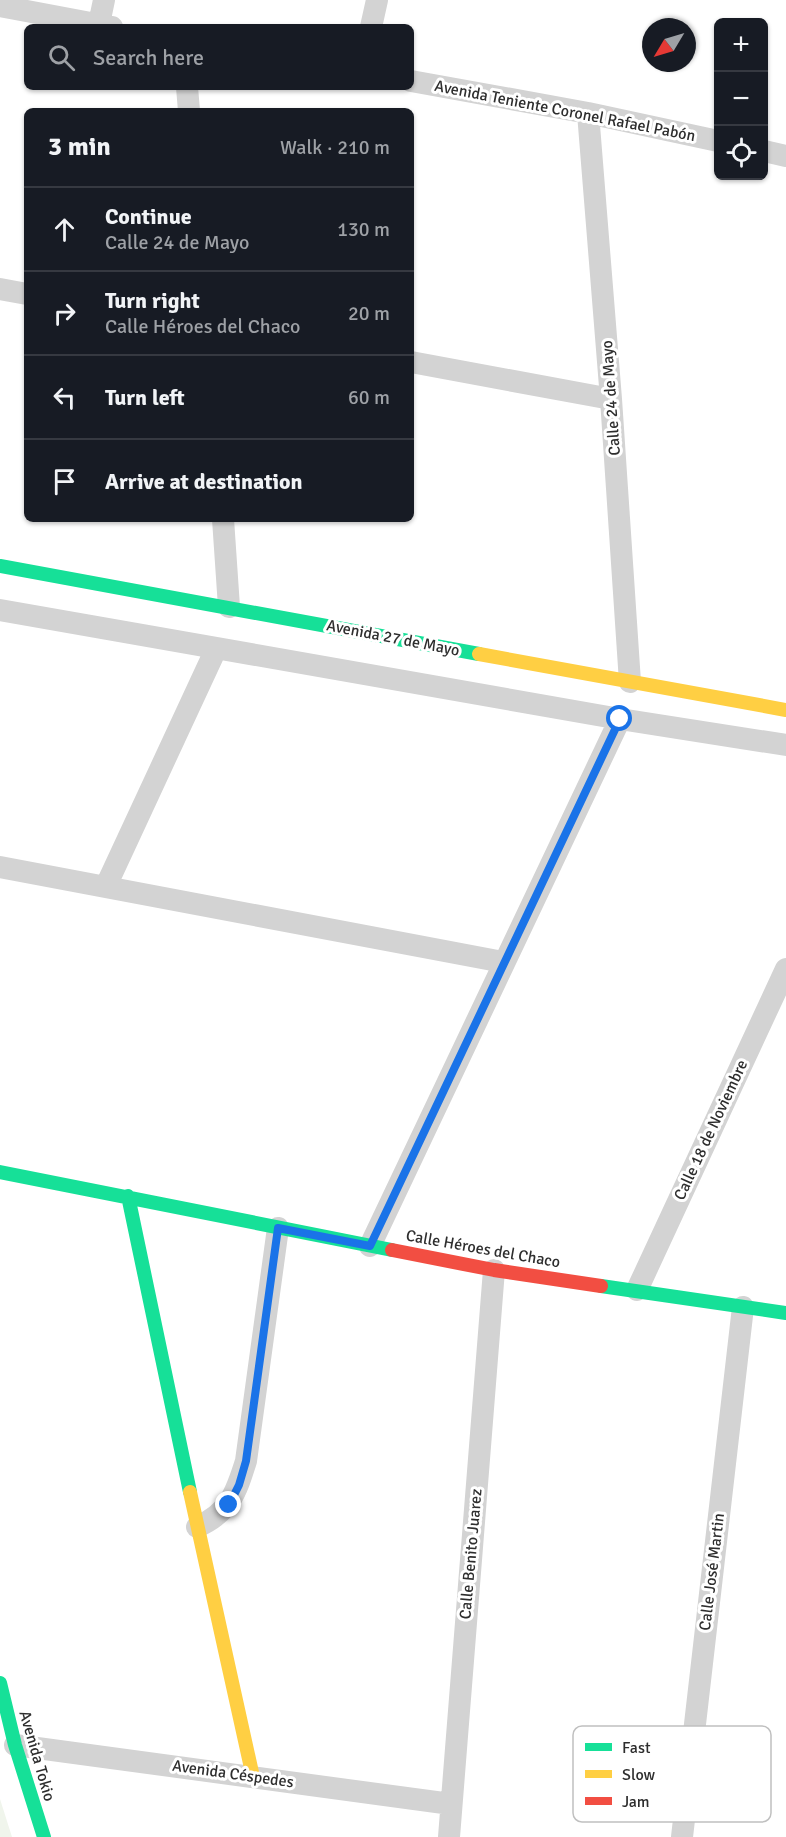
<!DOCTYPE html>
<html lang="en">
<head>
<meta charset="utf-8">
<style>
  :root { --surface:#171b24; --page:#20242c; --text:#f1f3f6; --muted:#9ea1a6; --line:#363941 }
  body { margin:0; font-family:Signika,sans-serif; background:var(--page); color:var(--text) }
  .controls { position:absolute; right:18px; top:18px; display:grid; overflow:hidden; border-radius:9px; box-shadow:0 2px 4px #0004 }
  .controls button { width:54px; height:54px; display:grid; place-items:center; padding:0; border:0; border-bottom:2px solid var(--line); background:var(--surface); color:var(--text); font:30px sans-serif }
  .compass { position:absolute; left:642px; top:18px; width:54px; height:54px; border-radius:50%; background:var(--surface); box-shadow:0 2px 4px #0004; rotate:232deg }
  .stop { position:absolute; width:18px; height:18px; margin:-14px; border:4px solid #1a73e8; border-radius:50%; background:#fff }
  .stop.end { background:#1a73e8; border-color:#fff; box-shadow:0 2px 6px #0008 }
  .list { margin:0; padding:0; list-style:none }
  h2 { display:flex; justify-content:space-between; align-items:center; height:78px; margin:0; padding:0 24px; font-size:26px }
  h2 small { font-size:20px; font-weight:400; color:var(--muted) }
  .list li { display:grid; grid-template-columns:39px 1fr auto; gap:18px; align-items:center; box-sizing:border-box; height:84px; padding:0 24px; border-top:2px solid var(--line) }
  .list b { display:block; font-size:22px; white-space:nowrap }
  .list p { margin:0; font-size:20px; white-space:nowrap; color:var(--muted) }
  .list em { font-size:20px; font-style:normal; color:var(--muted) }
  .icon { flex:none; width:33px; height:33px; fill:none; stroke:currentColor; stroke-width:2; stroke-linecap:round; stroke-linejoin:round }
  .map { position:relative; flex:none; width:786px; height:1837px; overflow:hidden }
  .search { position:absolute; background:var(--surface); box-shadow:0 2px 4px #0004; left:24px; top:24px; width:390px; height:66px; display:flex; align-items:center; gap:15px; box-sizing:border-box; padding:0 21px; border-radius:9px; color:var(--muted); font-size:22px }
  .panel { position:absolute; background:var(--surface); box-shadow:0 2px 4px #0004; left:24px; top:108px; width:390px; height:414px; border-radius:9px }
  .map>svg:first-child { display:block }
</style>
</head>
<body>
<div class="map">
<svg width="786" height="1837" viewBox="0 0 786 1837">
  <rect width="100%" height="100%" fill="#fff"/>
  <!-- green -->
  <path fill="#f0f5ec" d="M0 1799 12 1837H0Z"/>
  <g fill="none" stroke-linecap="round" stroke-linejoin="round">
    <!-- street -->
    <path stroke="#d3d3d3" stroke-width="22" d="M0 6 112 27
      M99 24 104 0
      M371 27 377 0
      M411 81 588 113 718 141
      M187 87 189 111
      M588 113 611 399 630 682
      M764 151 786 156
      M0 289 27 294
      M411 362 611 399
      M223 519 229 607
      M0 610 620 719 786 745
      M0 867 503 962
      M106 886 216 649
      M370 1246 620 719
      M637 1290 786 969
      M197 1527C230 1512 236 1493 246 1461L278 1228
      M15 1745 451 1804
      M449 1837 494 1270
      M682 1837 743 1307"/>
    <!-- fast -->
    <path stroke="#16e098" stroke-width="14" d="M0 566 479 654
      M0 1172 392 1250
      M128 1196 190 1492
      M601 1286 786 1313
      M0 1683 15 1745 44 1837"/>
    <!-- slow -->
    <path stroke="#ffcf43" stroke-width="14" d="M479 654 786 710
      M190 1492 253 1777"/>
    <!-- jam -->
    <path stroke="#f24e42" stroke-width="14" d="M392 1250 494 1270 601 1286"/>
  </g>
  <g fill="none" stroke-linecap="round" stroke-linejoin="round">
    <!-- route -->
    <path stroke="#1a73e8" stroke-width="8" d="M229 1505 239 1485 246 1461 278 1228 370 1246 620 719"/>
  </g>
  <g text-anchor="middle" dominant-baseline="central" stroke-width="6" stroke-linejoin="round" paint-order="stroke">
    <!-- street labels -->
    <g font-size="16" fill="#2e2e2e" stroke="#fff">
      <text transform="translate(565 111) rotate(11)">Avenida Teniente Coronel Rafael Pabón</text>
      <text transform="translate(611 398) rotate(-94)">Calle 24 de Mayo</text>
      <text transform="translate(393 638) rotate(11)">Avenida 27 de Mayo</text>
      <text transform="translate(711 1130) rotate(-65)">Calle 18 de Noviembre</text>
      <text transform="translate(483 1249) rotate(10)">Calle Héroes del Chaco</text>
      <text transform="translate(471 1554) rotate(-85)">Calle Benito Juarez</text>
      <text transform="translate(712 1572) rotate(-83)">Calle José Martin</text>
      <text transform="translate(37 1756) rotate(74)">Avenida Tokio</text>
      <text transform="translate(233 1774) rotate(8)">Avenida Céspedes</text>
    </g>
  </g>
  <!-- legend -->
  <rect x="573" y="1726" width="198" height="96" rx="9" fill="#fff" stroke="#c0c0c0" stroke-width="1.5"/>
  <rect x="585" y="1743" width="27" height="8" fill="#16e098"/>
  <rect x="585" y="1770" width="27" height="8" fill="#ffcf43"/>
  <rect x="585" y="1797" width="27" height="8" fill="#f24e42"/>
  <g font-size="16" fill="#2e2e2e">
    <text x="622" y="1753">Fast</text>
    <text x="622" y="1780">Slow</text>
    <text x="622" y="1807">Jam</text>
  </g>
</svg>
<div class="controls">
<button>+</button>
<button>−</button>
<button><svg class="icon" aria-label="locate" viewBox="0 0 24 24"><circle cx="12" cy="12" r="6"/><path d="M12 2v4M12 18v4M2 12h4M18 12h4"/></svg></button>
</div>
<svg class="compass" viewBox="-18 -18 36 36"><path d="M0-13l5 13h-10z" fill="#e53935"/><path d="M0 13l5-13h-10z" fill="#9ea1a6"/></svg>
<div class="stop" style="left:620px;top:719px"></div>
<div class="stop end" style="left:229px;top:1505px"></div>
<div class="search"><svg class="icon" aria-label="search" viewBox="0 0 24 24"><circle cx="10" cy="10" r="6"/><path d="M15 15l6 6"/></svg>Search here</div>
<section class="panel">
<h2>3 min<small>Walk · 210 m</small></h2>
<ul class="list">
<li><svg class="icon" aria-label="ahead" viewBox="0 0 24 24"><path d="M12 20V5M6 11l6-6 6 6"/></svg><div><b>Continue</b><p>Calle 24 de Mayo</p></div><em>130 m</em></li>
<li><svg class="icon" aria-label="right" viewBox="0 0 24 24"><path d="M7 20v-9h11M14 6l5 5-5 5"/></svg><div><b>Turn right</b><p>Calle Héroes del Chaco</p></div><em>20 m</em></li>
<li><svg class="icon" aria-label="left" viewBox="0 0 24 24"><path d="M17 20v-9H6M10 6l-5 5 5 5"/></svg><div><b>Turn left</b></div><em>60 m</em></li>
<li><svg class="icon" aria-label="arrive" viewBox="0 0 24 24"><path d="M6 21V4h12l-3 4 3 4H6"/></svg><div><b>Arrive at destination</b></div></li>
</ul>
</section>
</div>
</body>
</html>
